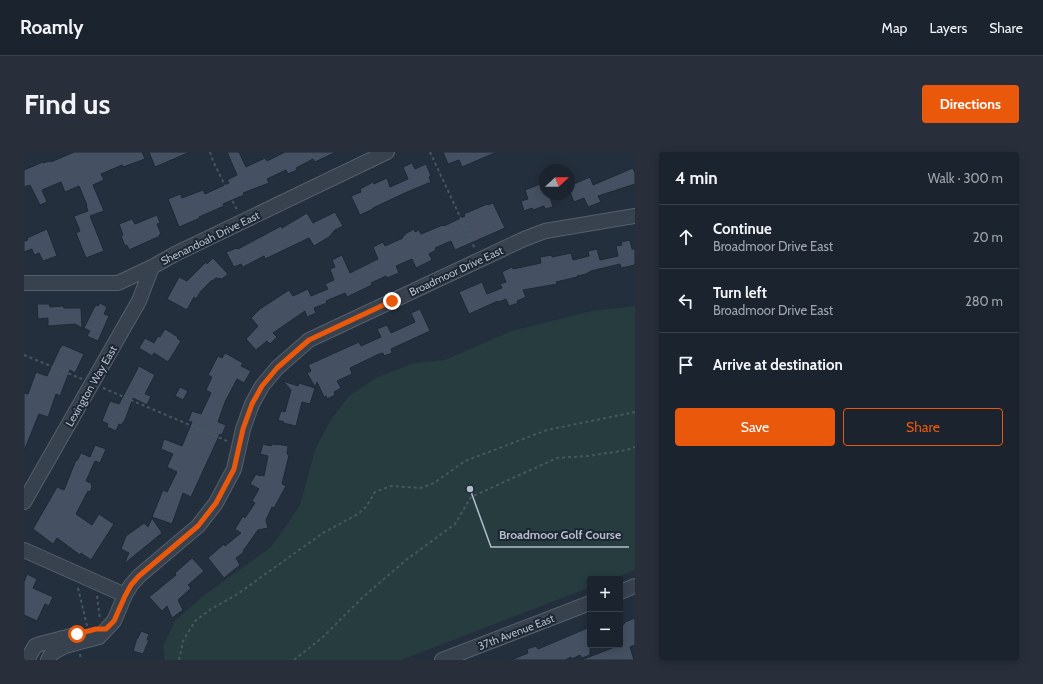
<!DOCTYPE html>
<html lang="en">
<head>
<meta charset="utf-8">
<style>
  :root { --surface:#1b232e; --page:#282f3a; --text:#f1f3f6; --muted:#a0a4aa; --line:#39404a; --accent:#ea580c }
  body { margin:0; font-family:Cabin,sans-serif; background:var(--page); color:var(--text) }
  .controls { position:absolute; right:12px; bottom:12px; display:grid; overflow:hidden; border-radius:4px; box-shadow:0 2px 10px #0003 }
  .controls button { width:36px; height:36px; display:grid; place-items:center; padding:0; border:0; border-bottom:1px solid var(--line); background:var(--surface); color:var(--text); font:20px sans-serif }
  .compass { position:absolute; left:515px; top:12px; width:36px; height:36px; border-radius:50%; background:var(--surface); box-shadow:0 2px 10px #0003; rotate:68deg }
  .stop { position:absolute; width:12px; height:12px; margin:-9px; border:3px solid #ea580c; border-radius:50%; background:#fff }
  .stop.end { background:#ea580c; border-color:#fff; box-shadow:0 1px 4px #0008 }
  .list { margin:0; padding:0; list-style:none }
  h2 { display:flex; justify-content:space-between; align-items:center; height:52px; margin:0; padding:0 16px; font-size:17px }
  h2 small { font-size:13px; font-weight:400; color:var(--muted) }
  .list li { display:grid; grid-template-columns:26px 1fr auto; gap:12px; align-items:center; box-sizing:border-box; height:64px; padding:0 16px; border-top:1px solid var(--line) }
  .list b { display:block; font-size:15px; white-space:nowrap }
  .list p { margin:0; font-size:13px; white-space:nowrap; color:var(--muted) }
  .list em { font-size:13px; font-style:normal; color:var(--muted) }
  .actions { display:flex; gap:8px; padding:12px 16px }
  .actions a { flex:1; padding:9px 0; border:1px solid var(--accent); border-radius:4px; text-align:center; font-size:14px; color:var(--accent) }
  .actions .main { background:var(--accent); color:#fff }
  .icon { flex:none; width:22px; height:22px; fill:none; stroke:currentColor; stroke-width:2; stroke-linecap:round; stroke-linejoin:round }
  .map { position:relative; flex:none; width:611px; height:508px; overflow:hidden; border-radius:4px }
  header { display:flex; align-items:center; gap:24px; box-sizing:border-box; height:56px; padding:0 20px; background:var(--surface); border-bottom:1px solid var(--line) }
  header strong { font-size:19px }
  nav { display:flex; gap:22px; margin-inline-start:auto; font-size:14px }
  .intro { display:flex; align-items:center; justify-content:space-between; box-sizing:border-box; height:96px; padding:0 24px }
  h1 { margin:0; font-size:28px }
  .button { padding:10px 18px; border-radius:4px; background:var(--accent); color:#fff; font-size:14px; font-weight:700 }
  main { display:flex; gap:24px; padding:0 24px }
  aside { flex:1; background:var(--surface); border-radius:4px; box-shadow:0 2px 10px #0003 }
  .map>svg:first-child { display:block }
</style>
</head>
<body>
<header>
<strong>Roamly</strong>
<nav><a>Map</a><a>Layers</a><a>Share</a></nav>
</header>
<div class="intro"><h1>Find us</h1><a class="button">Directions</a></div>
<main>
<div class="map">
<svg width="611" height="508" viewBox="0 0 611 508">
  <rect width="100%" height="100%" fill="#242f3e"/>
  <!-- green -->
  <path fill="#263c3f" d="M611 154V418L588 427H566V435L377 508H141L139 494 151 469 179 444 246 396 264 371 276 353 291 298 306 269 325 244 354 225 390 211 421 208 488 179 568 159Z"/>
  <!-- building -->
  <path fill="#455162" stroke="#1f2835" d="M50 0H118L121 7 99 15 98 13 77 22 80 28 69 33 80 59 66 64 80 99 62 106 52 81 56 79 50 64 64 59 62 53H63L55 34 41 40 37 30 18 38 23 50 16 53 6 33 0 35V18L19 10V11L26 9 27 10Z
    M125 0H166L131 15Z
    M203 0H215L222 15 241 6 243 9 261 0H312L291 10 289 7 272 16 273 18 264 22 262 18 243 27 245 31 219 41 220 43 199 52 200 54 175 65 176 66 155 75 144 47 156 42 158 46 179 38 181 42 205 31 203 28 213 23Z
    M419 0H473L438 15 435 8 424 12Z
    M388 11 391 17 402 12 407 24 405 25 407 30 383 40 349 56V57L336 63 327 44 337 40 336 37 349 30 350 32 363 26 366 35 384 27 379 15Z
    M609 16 611 21V32L574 44 577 50 564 55 560 46 550 50 545 38V34L566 25 569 33Z
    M521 30V42H525L529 55 521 57 520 54 509 58 508 56 500 59 497 49 504 47 501 38Z
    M469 51 481 76 431 98 427 89 411 96 412 98 405 102 408 108 392 116 388 107 372 114 375 121 363 126 362 124 347 131 348 133 323 145 321 141 302 149 303 151 290 156 292 161 283 165 281 159 249 181 253 185 246 192 243 189 232 198 222 187 234 174 227 166 236 157 265 138 269 144 284 137 287 144 304 137 301 132 310 128 306 117 311 115 308 108 318 103 326 121 354 107 349 95 359 90 361 94 379 86 378 85 381 83V82L390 77 391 80 395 78 397 82 419 73 420 74 441 64 440 62 463 52 464 53Z
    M311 60 319 74 311 78 305 85 290 94 285 86 241 107 240 104 219 115 217 112 210 115 202 100 213 96 214 97 257 74 258 76 283 61 289 71Z
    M133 63 136 71 133 72 137 82 135 83 136 84 105 98 103 93 101 94 97 84 99 83 95 72 108 67 111 72Z
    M23 77 33 104 19 109 15 101 10 103 8 97 0 100V89L4 88 3 86Z
    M606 88 608 97H611V113L597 116 596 112 567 119 562 122 553 124V125L532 130 533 132 499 138 502 145 493 149 494 151 486 154H485L482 147 475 150 474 149 445 162 435 140 458 130 463 142 478 136 476 132 482 130 478 120 488 115 489 117 517 111 516 105 528 103V105L547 101 549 108 565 104 564 99 573 97 576 108 594 104 592 94 598 93 597 90Z
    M189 106 204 122 198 127 192 126 188 129V128L177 139 172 147 170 145 163 158 143 147 155 125 163 129 182 110 183 112Z
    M76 151 83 155 80 162 85 164 74 189 63 184 66 179 60 176 70 156 72 153 74 154Z
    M13 152H25L26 155 39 154 40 156H57L58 176 51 172 24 174V166L14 167Z
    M396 157 406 179 367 197 368 201 360 204 359 201 355 202 326 216 328 222 313 229 317 236 310 240 311 243 303 247 302 244 300 245 293 230 291 235 283 221 287 219 284 213 335 190 337 194 357 185 353 177 363 173 367 181 391 170 387 161Z
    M141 177 154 185 153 186 157 189 144 210 130 201 128 204 115 196 121 186 130 191 134 184 136 185Z
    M39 193 60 202 51 221 46 218 36 244 32 242 24 265 15 262 0 299V241L4 242 12 220 23 224 36 196Z
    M201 201 219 211 217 214 227 219 220 231 213 227 201 250 194 270 202 273 198 283 196 282 167 345 159 341 148 372 128 365 139 338 143 340 153 320 143 315 149 302 137 297 140 287 158 294 168 270 164 269 168 259 177 262 187 241 182 238 188 225 184 223 194 204 198 206Z
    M115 214 131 223 121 242 127 244 123 253 109 246 101 268 97 273 95 272 92 279 83 275 84 272 78 269 86 249 95 252Z
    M259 229 274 234 275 231 291 236 286 252 278 250 272 274 259 271 260 270 254 268 257 259 261 260 267 238Z
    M156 235 164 239 159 248 151 244Z
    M239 292 247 294 248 292 253 293V292L264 294 263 302 265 303 258 332 262 334 250 356 248 355 242 368 244 376 234 378 219 399 220 400 212 406 216 413 200 426 184 406 200 392 201 394 217 381 211 377 219 364 221 366 231 351 228 349 235 337 226 332 232 322 236 324 237 323 240 324 244 304 236 302Z
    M71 293 82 297 76 311 71 309 62 329 67 331 68 335 66 340 64 339 52 362 68 373 75 362 90 372 67 408 57 401 56 403 33 386 29 392 9 377 33 335 40 338 52 308 53 309 57 301 66 305Z
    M128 366 138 381 100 412 105 401 97 397 102 384 120 371 124 375Z
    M168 406 180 419 164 433 167 436 154 448 159 458 148 466 143 454 138 459 125 445 152 423 151 421Z
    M3 422 13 427 9 436 29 445 25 454 21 452 13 469 0 463V430Z
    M611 466V493L606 495 610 508H557L596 493V474L600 472 601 470Z
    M566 475V503L558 506 556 503 548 507 547 505 541 508H487L504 501 503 497 512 494 514 497Z
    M117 479 125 482 123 488H125L119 502 109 499 113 486H114Z"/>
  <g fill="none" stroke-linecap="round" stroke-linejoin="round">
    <defs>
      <path id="minor" d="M0 131H94L128 115 151 102 363 0
        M0 350 115 149 128 115
        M0 398 101 443
        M596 440 611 434
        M3 508 11 494 16 492 51 483
        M24 508 28 501 41 494 75 485 90 469 101 443 107 433 115 424 174 374 192 351 210 317 219 277 228 252 238 234 253 216 285 188 500 87 521 79 611 64
        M418 508 566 451"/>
    </defs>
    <!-- minor casing -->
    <use href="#minor" stroke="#565f6c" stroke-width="16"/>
    <!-- path -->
    <path stroke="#44595c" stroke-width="2" stroke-dasharray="3 3" stroke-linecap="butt" d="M186 0 189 9 213 58
      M406 0 451 97
      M0 203 58 227
      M79 236 203 289
      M54 436 63 474
      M73 444 76 467
      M56 502 57 508
      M155 508 159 489 171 469 187 457 212 443 299 381 334 362 342 355 351 340 367 334 397 336 410 331 441 309 523 278 611 260
      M270 508 299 485 338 446 382 408 431 372 447 345 533 306 564 304 603 298 611 295"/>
    <!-- minor -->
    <use href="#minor" stroke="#38414e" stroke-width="14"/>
  </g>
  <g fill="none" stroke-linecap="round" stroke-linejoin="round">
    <!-- route -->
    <path stroke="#ea580c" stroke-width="5" d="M53 482 72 477H82L90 469 101 444 107 433 115 424 174 374 192 351 210 317 219 277 228 252 238 234 253 216 285 188 368 149"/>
  </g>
  <g text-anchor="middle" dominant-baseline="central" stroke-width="4" stroke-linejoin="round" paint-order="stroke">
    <!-- street labels -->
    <g font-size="11" fill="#b4bcc9" stroke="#1d2633">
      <text transform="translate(186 86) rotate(-26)">Shenandoah Drive East</text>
      <text transform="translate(432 119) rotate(-25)">Broadmoor Drive East</text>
      <text transform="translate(67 234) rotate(-60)">Lexington Way East</text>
      <text transform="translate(492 480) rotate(-21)">37th Avenue East</text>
    </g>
  </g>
  <!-- callouts -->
  <path fill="none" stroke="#b4bcc9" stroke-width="1.5" d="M446 337L467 395H605"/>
  <circle fill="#b4bcc9" stroke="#1d2633" stroke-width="1.5" cx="446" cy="337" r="4"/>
  <g font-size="12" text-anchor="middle" font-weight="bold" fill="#b4bcc9" stroke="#1d2633" stroke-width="4" stroke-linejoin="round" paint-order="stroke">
    <text x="536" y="387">Broadmoor Golf Course</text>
  </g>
</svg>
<div class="controls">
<button>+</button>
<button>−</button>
</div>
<svg class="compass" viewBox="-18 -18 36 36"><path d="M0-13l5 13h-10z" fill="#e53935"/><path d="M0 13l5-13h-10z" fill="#a0a4aa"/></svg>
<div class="stop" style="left:53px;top:482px"></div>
<div class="stop end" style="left:368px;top:149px"></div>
</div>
<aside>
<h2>4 min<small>Walk · 300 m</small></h2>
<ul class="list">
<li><svg class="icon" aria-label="ahead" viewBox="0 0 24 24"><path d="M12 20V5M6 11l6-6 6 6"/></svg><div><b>Continue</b><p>Broadmoor Drive East</p></div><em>20 m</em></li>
<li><svg class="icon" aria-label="left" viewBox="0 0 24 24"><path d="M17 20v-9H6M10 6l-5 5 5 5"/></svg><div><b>Turn left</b><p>Broadmoor Drive East</p></div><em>280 m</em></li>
<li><svg class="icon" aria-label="arrive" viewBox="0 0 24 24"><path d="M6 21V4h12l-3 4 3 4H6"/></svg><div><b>Arrive at destination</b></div></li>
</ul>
<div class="actions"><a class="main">Save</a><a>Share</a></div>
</aside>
</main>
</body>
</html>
